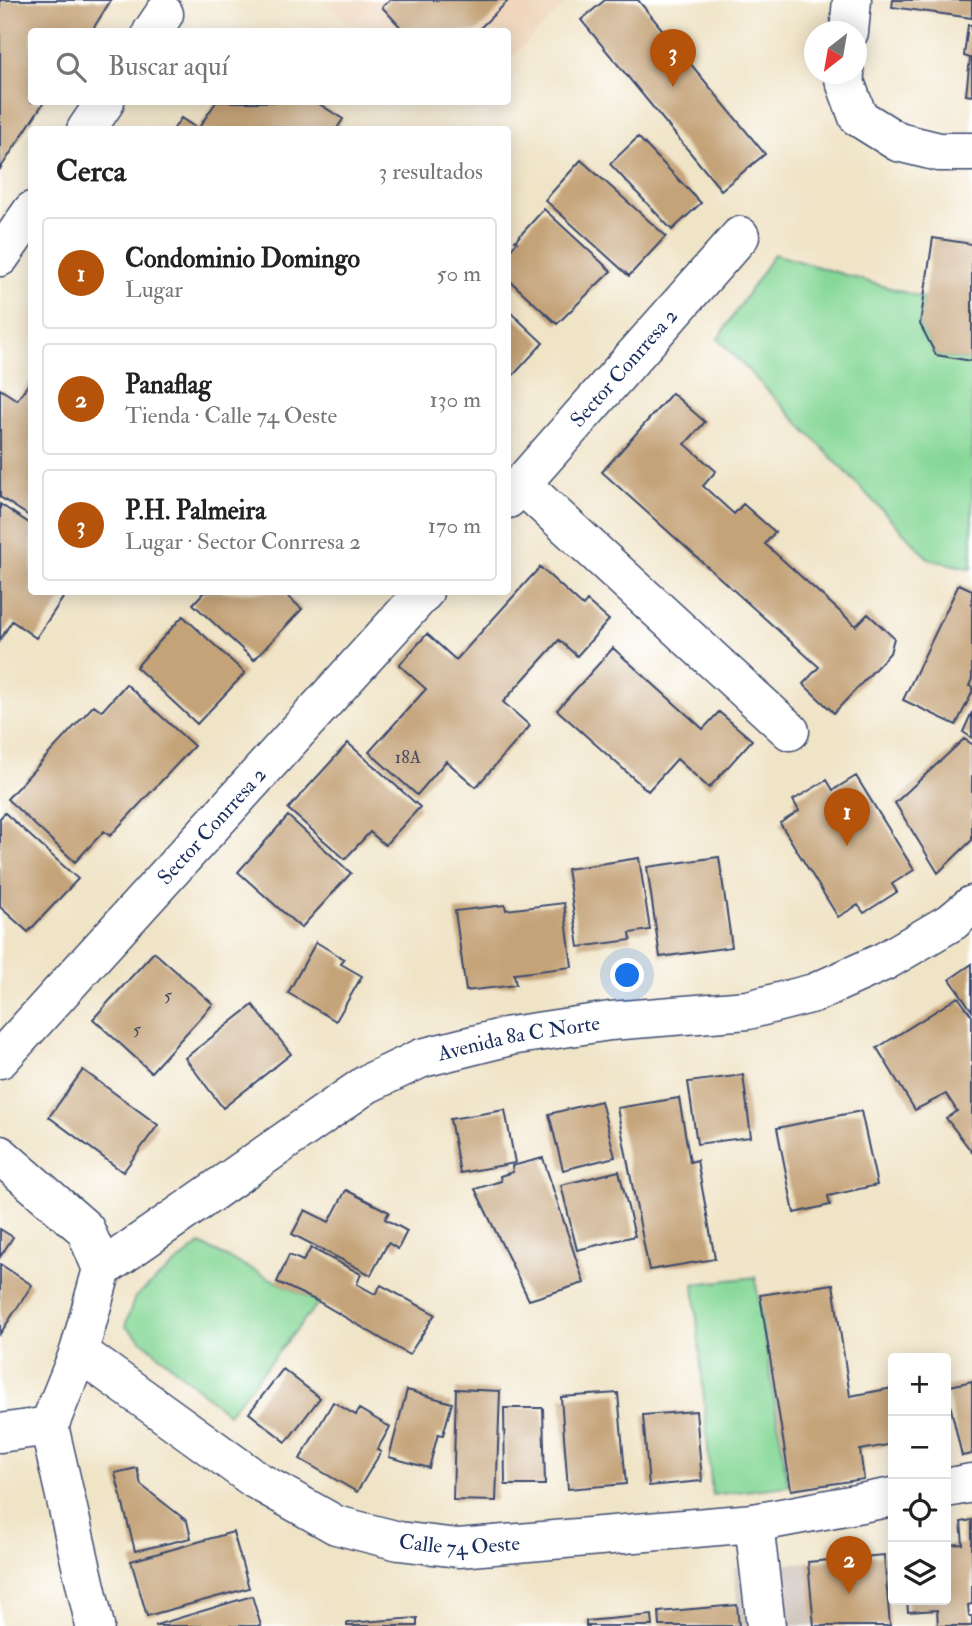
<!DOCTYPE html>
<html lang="es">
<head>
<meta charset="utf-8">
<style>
  :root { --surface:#fff; --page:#f2f2f2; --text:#222; --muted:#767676; --line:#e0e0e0; --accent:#b45309 }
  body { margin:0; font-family:"IM FELL Double Pica",serif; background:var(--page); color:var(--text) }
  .controls { position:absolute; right:21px; bottom:21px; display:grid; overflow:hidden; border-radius:7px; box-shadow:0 4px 18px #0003 }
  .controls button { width:63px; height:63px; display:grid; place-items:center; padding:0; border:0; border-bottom:2px solid var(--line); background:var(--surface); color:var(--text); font:35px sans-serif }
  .compass { position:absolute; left:804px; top:21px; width:63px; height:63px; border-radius:50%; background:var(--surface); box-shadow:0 4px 18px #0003; rotate:211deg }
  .you { position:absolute; left:628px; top:976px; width:24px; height:24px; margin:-18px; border:5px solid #fff; border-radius:50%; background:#1a73e8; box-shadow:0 0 0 10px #1a73e833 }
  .badge { display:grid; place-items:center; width:46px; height:46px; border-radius:50%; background:var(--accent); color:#fff; font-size:23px; font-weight:700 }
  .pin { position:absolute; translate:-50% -58px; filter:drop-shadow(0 2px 4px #0008) }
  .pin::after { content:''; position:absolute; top:37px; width:24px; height:21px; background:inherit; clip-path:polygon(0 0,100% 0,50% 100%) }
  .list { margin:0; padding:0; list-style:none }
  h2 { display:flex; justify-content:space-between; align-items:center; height:91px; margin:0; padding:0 28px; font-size:30px }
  h2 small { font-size:23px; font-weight:400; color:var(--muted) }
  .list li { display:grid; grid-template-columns:46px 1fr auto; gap:21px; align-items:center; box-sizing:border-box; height:112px; margin:0 14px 14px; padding:0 14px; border:2px solid var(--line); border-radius:7px }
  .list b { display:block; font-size:26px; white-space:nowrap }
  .list p { margin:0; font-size:23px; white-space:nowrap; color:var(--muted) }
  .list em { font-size:23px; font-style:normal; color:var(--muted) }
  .icon { flex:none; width:38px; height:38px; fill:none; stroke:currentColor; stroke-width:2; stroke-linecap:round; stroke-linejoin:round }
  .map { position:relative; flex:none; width:972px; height:1626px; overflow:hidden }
  .search { position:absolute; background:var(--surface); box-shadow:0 4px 18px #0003; left:28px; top:28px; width:483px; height:77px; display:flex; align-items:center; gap:18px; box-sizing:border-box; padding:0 24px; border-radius:7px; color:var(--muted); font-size:26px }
  .panel { position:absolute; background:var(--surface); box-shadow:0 4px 18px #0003; left:28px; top:126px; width:483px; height:469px; border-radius:7px }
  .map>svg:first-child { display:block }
</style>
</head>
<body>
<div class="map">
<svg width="972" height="1626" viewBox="0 0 972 1626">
  <rect width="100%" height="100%" fill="#fff"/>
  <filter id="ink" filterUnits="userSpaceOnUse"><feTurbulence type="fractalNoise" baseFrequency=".0143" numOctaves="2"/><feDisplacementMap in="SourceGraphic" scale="14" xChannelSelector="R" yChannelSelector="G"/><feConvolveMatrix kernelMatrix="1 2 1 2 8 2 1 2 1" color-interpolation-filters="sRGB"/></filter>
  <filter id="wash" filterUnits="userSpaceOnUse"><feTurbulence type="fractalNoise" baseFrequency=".00686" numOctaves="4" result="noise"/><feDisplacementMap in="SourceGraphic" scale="28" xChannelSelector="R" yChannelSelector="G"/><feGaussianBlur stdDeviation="1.57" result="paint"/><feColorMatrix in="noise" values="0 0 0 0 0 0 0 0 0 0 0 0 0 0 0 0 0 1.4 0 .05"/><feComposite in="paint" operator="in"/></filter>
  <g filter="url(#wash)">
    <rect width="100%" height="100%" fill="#f0e4c7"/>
    <!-- built -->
    <path fill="#efd6bc" d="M323 0H569L508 61V32L359 31Z"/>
    <!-- industrial -->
    <path fill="#cdc2b9" d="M808 1562 814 1626H739L734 1568Z"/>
    <!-- green -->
    <path fill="#87d898" stroke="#51847b" stroke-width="2" d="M774 254 924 298 920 324 936 355 972 361V569L929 559 718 339Z
      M200 1244 319 1302 228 1414 125 1326 135 1297Z
      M755 1277 788 1486 712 1495 694 1284Z"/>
    <g id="blocks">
      <!-- building -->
      <path fill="#c4a378" d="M0 0H111L91 32H32V102H44L0 169Z
        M390 0H509L476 32H405L382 7Z
        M605 0H638L765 154 721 190 581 20Z
        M893 0H972V18L892 7Z
        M968 25H972V96L966 95 970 58 964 56Z
        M216 102H316L343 119 336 130H173L181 118 198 129Z
        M638 137 701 203 672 230 610 164Z
        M581 160 666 236 629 276 545 200Z
        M544 209 611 271 557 324 508 279V253L517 242 515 241Z
        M933 238 972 244V361L936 355 920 324Z
        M508 310 543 343 508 381Z
        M32 379V518L0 497V389L17 400Z
        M672 393 705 422 685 444 716 471 703 486 734 514 743 504 775 532 765 544 856 626 868 614 894 638 890 653 834 713 803 684 819 667 602 472Z
        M0 504 32 525V592H53L63 598 36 638 12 621 0 640Z
        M540 567 583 606 587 601 609 620 577 656 559 640 503 702 530 726 476 787 446 761 417 795 369 752 426 689 399 665 427 634 456 660Z
        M959 584 972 590V679L969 686 972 687V693L956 725 903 700Z
        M204 592H283L302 609 254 660 193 604Z
        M183 616 245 673 197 724 136 667Z
        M613 648 703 729 719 712 752 740 709 788 677 759 648 791 557 710Z
        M126 684 194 746 110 836 104 831 75 862 7 799 94 705 102 711Z
        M972 712V738L963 732Z
        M964 739 972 744V840L938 873 895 803Z
        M348 743 420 807 385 845 370 832 345 859 288 809Z
        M856 776 914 870 892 884 897 892 864 913 858 905 838 917 780 823 799 811 793 800 827 780 833 790Z
        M5 813 78 879 28 932 0 907V818Z
        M288 816 351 873 301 928 238 872Z
        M719 857 732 947 660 957 647 867Z
        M639 858 650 930 630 933 631 940 579 947 567 869Z
        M564 903 572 967 514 974 516 985 466 991 455 911 505 905 506 910Z
        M316 942 344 959 341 964 362 976 336 1021 288 993Z
        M154 952 213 1004 151 1072 93 1019Z
        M972 964V1011L950 979Z
        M958 997 972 1016V1152L946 1118 957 1111 946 1094 915 1110 877 1048Z
        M253 1005 291 1054 223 1108 185 1058Z
        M83 1070 158 1125 123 1172 49 1117Z
        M743 1075 751 1137 697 1144 688 1082Z
        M679 1098 690 1162 697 1160 715 1259 649 1270 617 1108Z
        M601 1101 615 1157 563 1170 549 1114Z
        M505 1110 515 1163 460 1173 450 1119Z
        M861 1111 877 1185 828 1196 830 1205 794 1213 777 1128Z
        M543 1158 584 1283 529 1300 475 1189 501 1181 500 1176 513 1172 512 1166Z
        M619 1171 635 1236 577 1250 561 1185Z
        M346 1190 389 1212 385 1219 407 1231 398 1249 388 1243 371 1275 292 1234 305 1210 329 1222Z
        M0 1229 13 1237 0 1257Z
        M311 1248 361 1274 357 1284 375 1294 381 1285 435 1314 409 1355 319 1302 277 1282 289 1255 303 1261Z
        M0 1264 32 1285 0 1334Z
        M833 1284 850 1396 893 1388V1444L860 1450 864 1479 791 1490 760 1295Z
        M283 1369 320 1398 286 1442 249 1413Z
        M972 1381V1454L962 1456 946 1387Z
        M456 1389 500 1391 496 1501 453 1500Z
        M407 1390 452 1403 443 1435 438 1434 429 1468 389 1457Z
        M618 1393 626 1484 568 1489 561 1397Z
        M333 1402 356 1415 359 1409 390 1427 377 1450 381 1452 357 1492 300 1459Z
        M504 1408H543L545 1485H505Z
        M696 1411 702 1481 649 1486 643 1415Z
        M137 1468 141 1485 187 1521 191 1538 135 1551 115 1473Z
        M972 1520V1604L968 1605 969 1616H972V1626H938L937 1610 908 1612 907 1600H946V1545L963 1544 961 1522Z
        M233 1532 249 1588 147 1616 131 1561Z
        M884 1555 890 1626H814L808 1562Z
        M252 1596 261 1626H156V1625Z
        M737 1605 739 1626H660L659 1612Z
        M652 1615 653 1626H586V1621Z
        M417 1618V1626H347V1623Z"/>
    </g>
  </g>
  <g filter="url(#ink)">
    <use href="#blocks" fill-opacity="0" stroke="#3b4a6e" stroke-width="2"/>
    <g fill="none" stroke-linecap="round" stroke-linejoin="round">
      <defs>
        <g id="minor">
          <path d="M152 32 164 14"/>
          <path d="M849 32 852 0"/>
          <path d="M845 74 844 79 858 117 898 142 939 152H972"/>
          <path d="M86 130 105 102"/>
          <path d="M0 257 32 211"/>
          <path d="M521 484 790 731"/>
          <path id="s1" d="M508 499 740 236"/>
          <path id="s2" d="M0 1059 424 592"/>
          <path d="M0 1155 85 1229 102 1269 79 1352 49 1426"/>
          <path id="s3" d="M102 1269 367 1084 422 1058 510 1036 610 1021 748 1010 814 993 885 961 953 921 972 905"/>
          <path id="s4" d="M79 1352 256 1480 336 1525 399 1541 458 1548 754 1523 893 1497"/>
          <path d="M49 1426 95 1626"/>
          <path d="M0 1433 49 1426"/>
          <path d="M946 1488 972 1483"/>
          <path d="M754 1523 766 1626"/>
        </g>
      </defs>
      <!-- minor casing -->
      <use href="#minor" stroke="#3b4a6e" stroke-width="41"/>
      <!-- minor -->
      <use href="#minor" stroke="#fff" stroke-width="38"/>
    </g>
  </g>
  <g text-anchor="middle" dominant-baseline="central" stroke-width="6" stroke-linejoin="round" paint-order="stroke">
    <!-- number labels -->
    <g font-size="18" fill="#454c64">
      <text x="408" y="757">18A</text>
      <text x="168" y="995">5</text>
      <text x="137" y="1029">5</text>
    </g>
    <!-- street labels -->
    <g font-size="21" fill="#1b2f5e" stroke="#fff">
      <text stroke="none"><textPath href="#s1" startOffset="175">Sector Conrresa 2</textPath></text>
      <text stroke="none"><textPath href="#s2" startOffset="315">Sector Conrresa 2</textPath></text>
      <text stroke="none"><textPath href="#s3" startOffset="483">Avenida 8a C Norte</textPath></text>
      <text stroke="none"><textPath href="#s4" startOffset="436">Calle 74 Oeste</textPath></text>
    </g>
  </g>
</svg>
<div class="controls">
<button>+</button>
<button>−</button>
<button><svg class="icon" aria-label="locate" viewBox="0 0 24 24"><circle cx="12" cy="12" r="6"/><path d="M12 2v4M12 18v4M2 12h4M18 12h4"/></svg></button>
<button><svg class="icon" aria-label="layers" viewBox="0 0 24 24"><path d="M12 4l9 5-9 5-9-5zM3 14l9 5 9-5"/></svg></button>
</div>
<svg class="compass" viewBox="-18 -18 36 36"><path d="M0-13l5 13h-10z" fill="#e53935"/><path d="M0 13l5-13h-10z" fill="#767676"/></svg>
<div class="you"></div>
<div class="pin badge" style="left:847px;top:846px">1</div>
<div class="pin badge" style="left:849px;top:1594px">2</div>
<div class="pin badge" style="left:673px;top:87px">3</div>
<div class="search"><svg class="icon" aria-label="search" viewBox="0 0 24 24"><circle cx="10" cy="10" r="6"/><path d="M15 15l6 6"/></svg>Buscar aquí</div>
<section class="panel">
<h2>Cerca<small>3 resultados</small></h2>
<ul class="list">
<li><span class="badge">1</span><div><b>Condominio Domingo</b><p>Lugar</p></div><em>50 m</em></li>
<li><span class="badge">2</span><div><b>Panaflag</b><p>Tienda · Calle 74 Oeste</p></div><em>130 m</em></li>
<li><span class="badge">3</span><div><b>P.H. Palmeira</b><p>Lugar · Sector Conrresa 2</p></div><em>170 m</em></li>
</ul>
</section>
</div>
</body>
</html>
